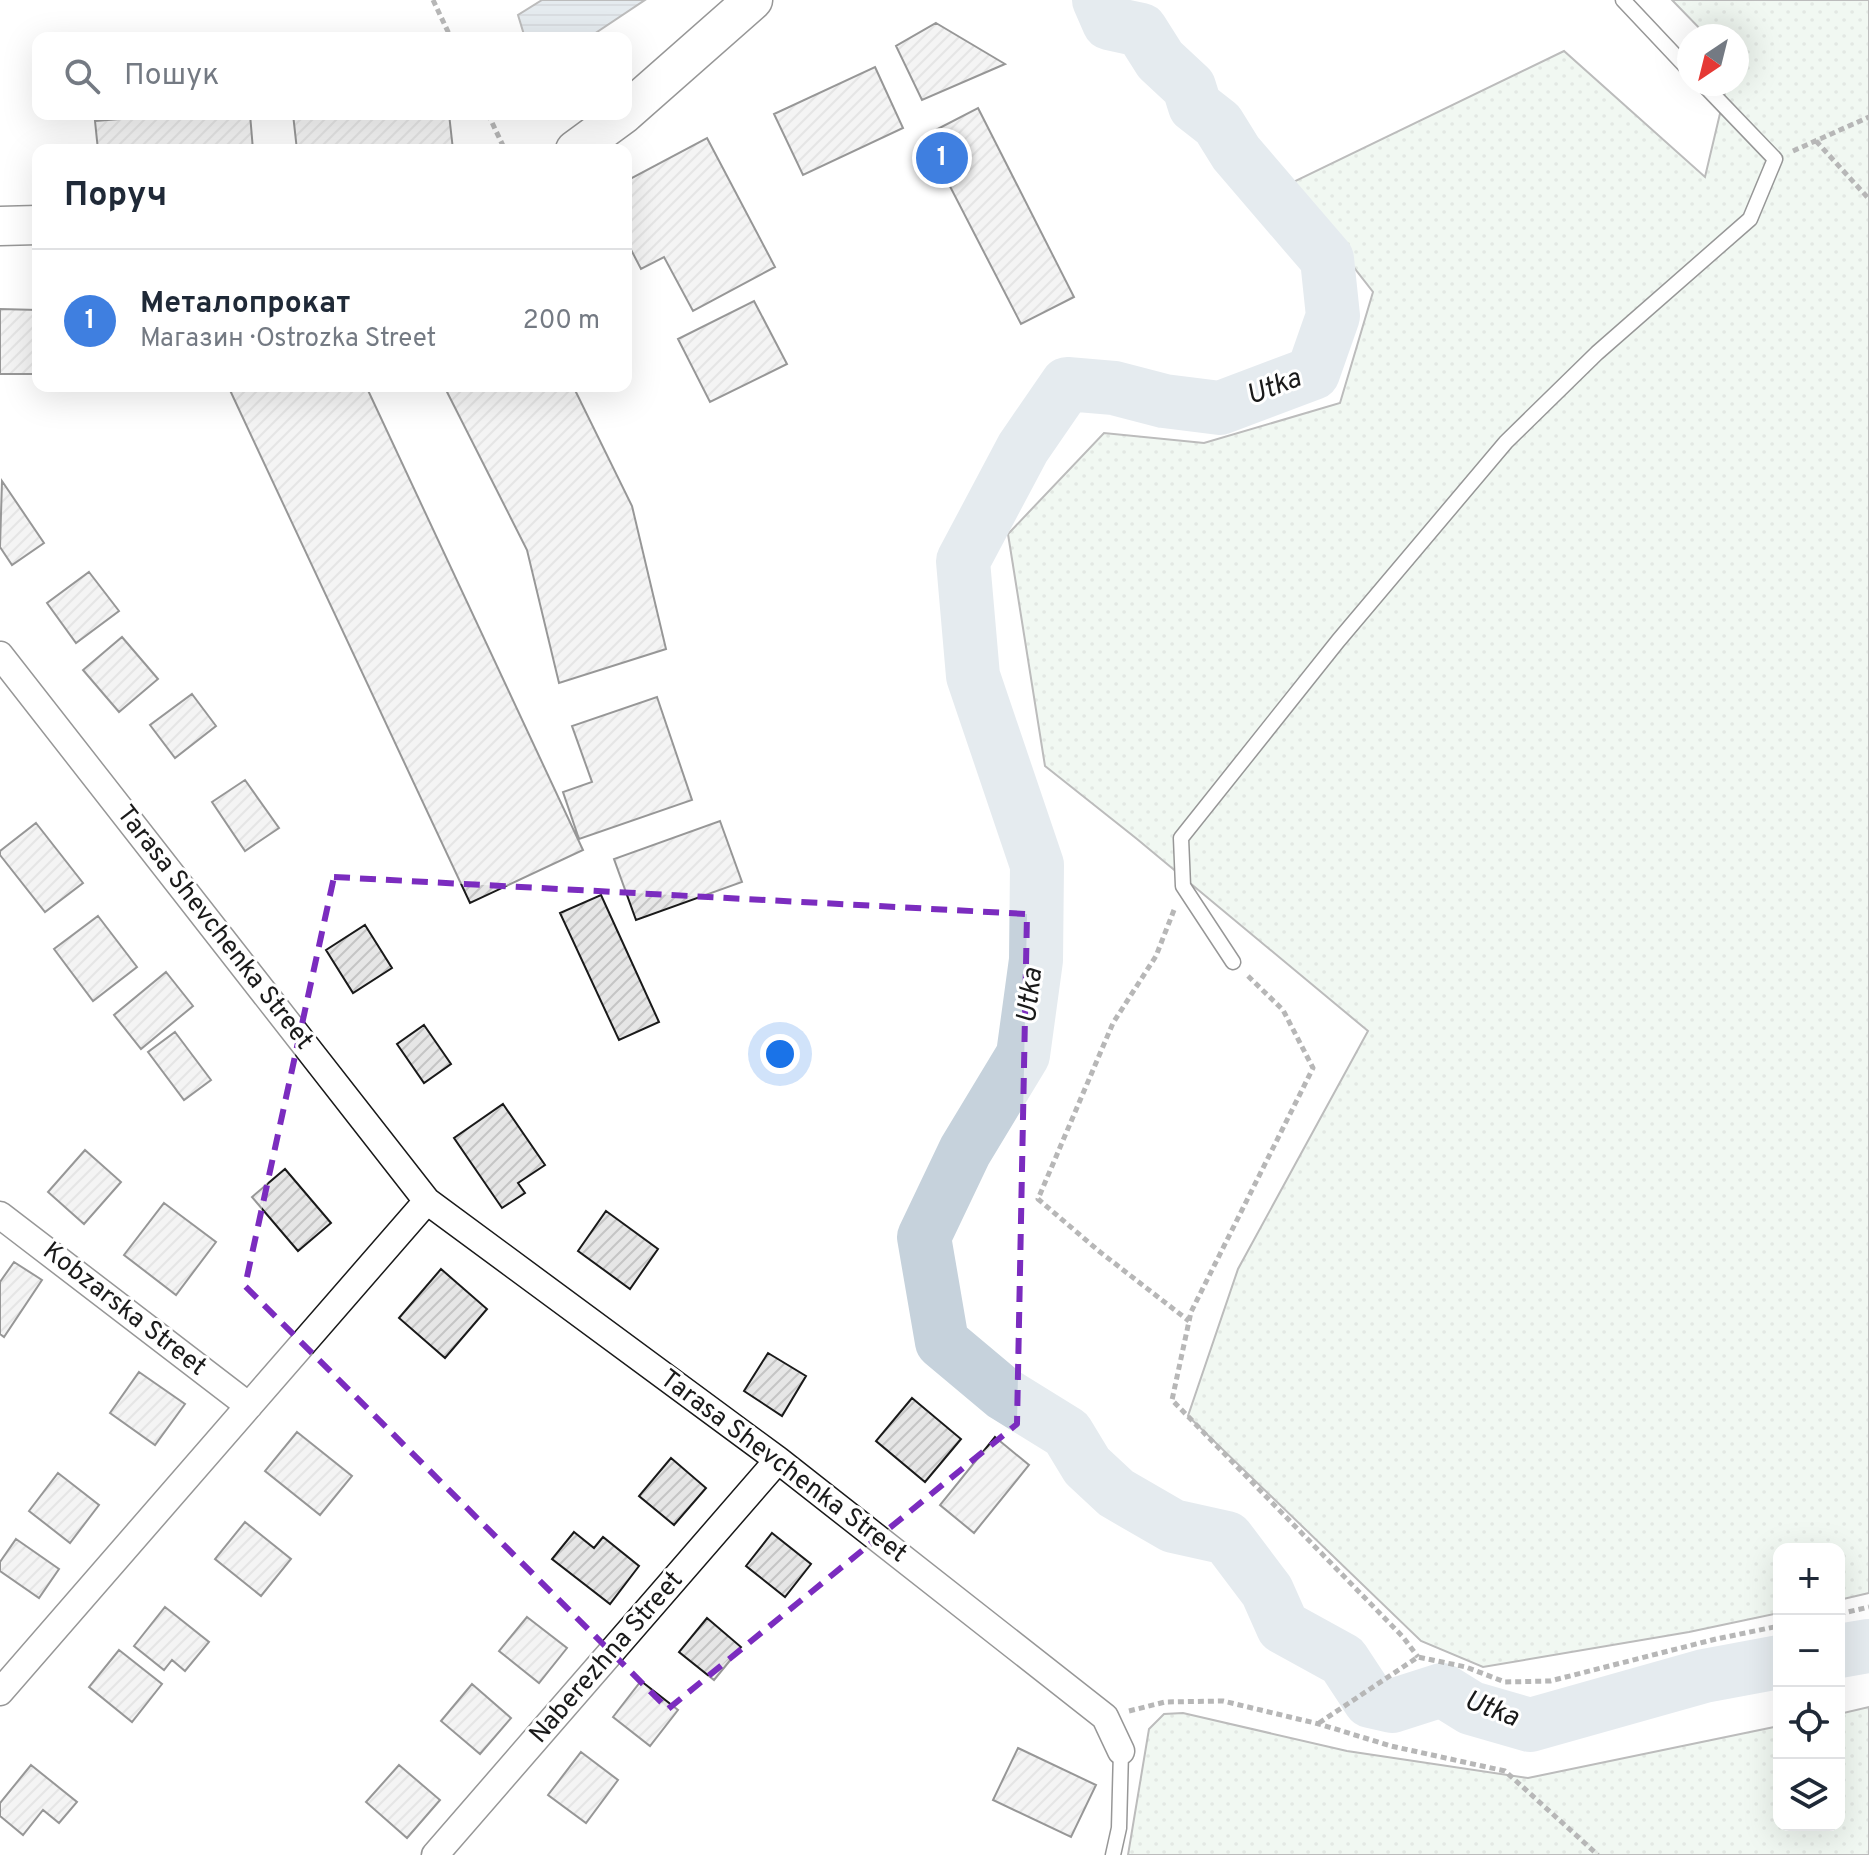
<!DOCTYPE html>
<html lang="uk">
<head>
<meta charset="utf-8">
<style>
  :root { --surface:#fff; --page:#f6f6f7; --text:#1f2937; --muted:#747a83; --line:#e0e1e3; --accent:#c62828 }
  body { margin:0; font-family:Overpass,sans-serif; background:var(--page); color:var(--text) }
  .controls { position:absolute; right:24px; bottom:24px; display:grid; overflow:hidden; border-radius:16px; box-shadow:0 8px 32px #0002 }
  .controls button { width:72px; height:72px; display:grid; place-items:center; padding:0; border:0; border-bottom:2px solid var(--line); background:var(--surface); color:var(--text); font:40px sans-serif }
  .compass { position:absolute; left:1677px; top:24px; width:72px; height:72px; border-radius:50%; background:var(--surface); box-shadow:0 8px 32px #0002; rotate:215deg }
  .you { position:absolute; left:780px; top:1054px; width:28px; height:28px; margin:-20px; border:6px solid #fff; border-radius:50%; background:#1a73e8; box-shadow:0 0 0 12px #1a73e833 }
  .badge { display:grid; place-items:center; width:52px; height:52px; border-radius:50%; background:var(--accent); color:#fff; font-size:26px; font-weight:700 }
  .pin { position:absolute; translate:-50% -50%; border:4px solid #fff; box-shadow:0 2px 8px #0006 }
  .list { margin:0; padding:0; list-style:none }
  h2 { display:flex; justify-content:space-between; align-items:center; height:104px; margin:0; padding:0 32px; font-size:34px }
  h2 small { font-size:26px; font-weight:400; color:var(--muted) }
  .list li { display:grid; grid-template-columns:52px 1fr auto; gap:24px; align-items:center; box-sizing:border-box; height:144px; padding:0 32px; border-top:2px solid var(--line) }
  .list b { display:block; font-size:30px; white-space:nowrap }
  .list p { margin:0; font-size:26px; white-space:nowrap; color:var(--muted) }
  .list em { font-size:26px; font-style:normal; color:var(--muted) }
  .icon { flex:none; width:44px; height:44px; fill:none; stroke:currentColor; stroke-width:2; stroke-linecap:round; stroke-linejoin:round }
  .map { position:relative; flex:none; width:1869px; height:1855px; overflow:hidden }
  .search { position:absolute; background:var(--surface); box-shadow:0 8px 32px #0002; left:32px; top:32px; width:600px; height:88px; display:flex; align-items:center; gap:20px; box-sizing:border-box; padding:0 28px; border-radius:16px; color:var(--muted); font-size:30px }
  .panel { position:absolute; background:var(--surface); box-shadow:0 8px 32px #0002; left:32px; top:144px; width:600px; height:248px; border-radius:16px }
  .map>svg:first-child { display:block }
</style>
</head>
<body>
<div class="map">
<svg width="1869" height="1855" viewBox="0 0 1869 1855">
  <defs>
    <pattern id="garden-dots" width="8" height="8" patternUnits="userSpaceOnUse" patternTransform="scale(2)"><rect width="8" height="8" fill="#e0efe3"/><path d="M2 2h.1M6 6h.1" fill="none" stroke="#c0ccc2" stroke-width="1.8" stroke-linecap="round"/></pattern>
    <pattern id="water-rules" width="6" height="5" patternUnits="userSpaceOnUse" patternTransform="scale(2)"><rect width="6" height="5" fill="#c6d2dc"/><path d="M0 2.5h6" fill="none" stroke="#aab4bc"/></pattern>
    <pattern id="building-hatch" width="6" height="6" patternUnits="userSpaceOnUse" patternTransform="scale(2)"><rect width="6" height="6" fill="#e6e6e6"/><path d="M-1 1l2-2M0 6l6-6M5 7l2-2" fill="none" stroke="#c5c5c5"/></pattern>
  </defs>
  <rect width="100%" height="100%" fill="#fff"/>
  <!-- garden -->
  <path fill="url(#garden-dots)" stroke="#6a6a6a" stroke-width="2" d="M1672 0H1869V1593L1839 1600V1549H1779V1613L1689 1632 1483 1667 1421 1641 1188 1416 1238 1269 1368 1031 1137 839 1045 766 1008 534 1104 433 1204 443 1340 403 1373 292 1289 184 1564 51 1705 177 1727 84H1737V36H1707Z
    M1869 1707V1855H1128L1149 1729 1164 1714 1183 1713 1347 1751 1528 1778 1779 1726V1825H1839V1714Z"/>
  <!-- water -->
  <path fill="url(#water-rules)" stroke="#6a6a6a" stroke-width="2" d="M542 0H645L588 38H525L518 15Z"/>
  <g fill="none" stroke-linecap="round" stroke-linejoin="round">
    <!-- river -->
    <path stroke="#c6d2dc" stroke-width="54" d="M1099 0 1109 23 1141 30 1160 60 1189 87 1195 106 1218 124 1236 153 1327 259 1333 316 1313 373 1220 408 1164 401 1114 388 1067 384 1023 448 963 561 973 676 1037 865 1036 960 1023 1055 965 1151 924 1237 942 1342 1004 1394 1067 1433 1087 1466 1116 1493 1173 1526 1227 1538 1267 1591 1283 1627 1343 1660 1370 1701 1392 1706 1442 1690 1471 1708 1530 1725 1704 1676 1779 1662
      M1839 1651 1869 1646"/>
  </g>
  <!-- building -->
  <path fill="url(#building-hatch)" stroke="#1a1a1a" stroke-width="2" d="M936 23 1005 64 922 100 896 46Z
    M875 67 903 128 803 175 774 114Z
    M978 108 1074 297 1021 324 924 136Z
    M183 114H250L253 150H98L95 121Z
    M293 114H449L453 150H297Z
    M707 138 775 267 693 311 664 257 641 269 626 240V181Z
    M754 301 787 364 710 402 678 339Z
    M0 309 38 310V374H0Z
    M228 386H366L583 850 470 903Z
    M444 386H573L632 506 666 649 559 683 527 550Z
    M2 481 44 543 12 565 0 547Z
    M89 572 119 611 76 643 47 603Z
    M122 637 158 679 119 712 83 670Z
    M192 694 216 726 175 758 150 725Z
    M657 697 692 800 579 839 563 792 592 782 572 726Z
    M245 780 279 828 245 851 212 802Z
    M720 821 742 882 636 920 614 859Z
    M36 823 83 883 45 912 0 855V851Z
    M601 895 659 1022 619 1040 560 913Z
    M98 916 137 967 93 1001 54 949Z
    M365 925 392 968 353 993 326 950Z
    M166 972 193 1006 141 1049 114 1015Z
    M424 1025 451 1064 424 1083 397 1044Z
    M175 1032 211 1080 184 1100 148 1052Z
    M503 1104 545 1165 518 1183 525 1193 502 1208 454 1138Z
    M85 1150 121 1182 84 1224 48 1192Z
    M285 1169 331 1223 298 1251 252 1197Z
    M164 1203 216 1242 176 1295 124 1255Z
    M606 1211 658 1249 630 1289 578 1251Z
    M14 1262 42 1280 4 1337 0 1334V1282Z
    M441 1269 487 1309 445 1358 399 1318Z
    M768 1353 806 1376 782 1416 744 1391Z
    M139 1372 185 1404 155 1445 110 1413Z
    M912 1398 961 1439 925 1482 876 1441Z
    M297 1432 352 1476 320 1515 265 1471Z
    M995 1437 1029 1465 974 1533 940 1505Z
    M671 1458 706 1488 674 1525 639 1496Z
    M58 1473 99 1505 70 1543 29 1511Z
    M245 1522 291 1559 261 1596 215 1559Z
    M574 1532 594 1548 603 1537 639 1566 610 1604 552 1559Z
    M772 1533 811 1564 785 1597 746 1566Z
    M16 1539 59 1569 39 1598 0 1571V1562Z
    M165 1607 209 1642 185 1671 172 1660 164 1670 134 1646Z
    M527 1617 567 1648 539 1683 499 1651Z
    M707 1618 741 1647 714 1680 679 1652Z
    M119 1650 162 1684 132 1722 89 1687Z
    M641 1681 678 1710 650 1746 613 1717Z
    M472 1684 511 1718 480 1754 441 1721Z
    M1018 1748 1096 1785 1071 1837 993 1800Z
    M581 1752 618 1780 586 1823 548 1795Z
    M31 1765 77 1802 59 1823 43 1810 23 1835 0 1816V1803Z
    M399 1765 440 1800 407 1838 366 1802Z"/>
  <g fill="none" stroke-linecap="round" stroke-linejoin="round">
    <defs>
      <path id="service" d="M1623 0 1689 70
        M1233 962 1183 886 1181 838 1338 641 1506 442 1597 353 1750 219 1775 159 1703 84
        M1113 1855 1119 1828 1121 1751"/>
      <path id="minor" d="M0 655 427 1201 778 1460 1105 1717 1121 1751
        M0 1215 249 1406
        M0 1692 427 1201
        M435 1855 778 1460"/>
      <path id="secondary" d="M626 112 753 0
        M575 150 624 114
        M0 226 38 225"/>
    </defs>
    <!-- service casing -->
    <use href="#service" stroke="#1a1a1a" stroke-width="17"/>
    <!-- minor casing -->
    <use href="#minor" stroke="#1a1a1a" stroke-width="29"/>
    <!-- secondary casing -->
    <use href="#secondary" stroke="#1a1a1a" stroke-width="41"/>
    <!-- path -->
    <path stroke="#5f5f5f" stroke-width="5" stroke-dasharray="6 4" stroke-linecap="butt" d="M433 0 451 38
      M488 114 505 150
      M1816 141 1869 199
      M1793 151 1869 117
      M1174 910 1156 956 1113 1023 1038 1199 1100 1252 1189 1321
      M1248 976 1283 1010 1313 1068 1191 1312 1172 1400 1403 1637 1418 1657
      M1839 1614 1869 1607
      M1129 1711 1165 1702 1223 1701 1319 1724 1391 1746 1505 1771 1598 1855
      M1319 1723 1418 1657 1466 1667 1505 1682 1550 1681 1716 1639 1779 1626"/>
    <!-- service -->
    <use href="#service" stroke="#fff" stroke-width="14"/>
    <!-- minor -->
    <use href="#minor" stroke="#fff" stroke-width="26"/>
    <!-- secondary -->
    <use href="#secondary" stroke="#fff" stroke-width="38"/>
  </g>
  <!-- marked area -->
  <path d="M0 0H1869V1855H0ZM334 877 1027 914 1017 1424 668 1709 245 1286Z" fill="#fff" fill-opacity=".55" fill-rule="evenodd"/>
  <path fill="none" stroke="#7b2cbf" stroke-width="6" stroke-dasharray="16 10" stroke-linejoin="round" d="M334 877 1027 914 1017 1424 668 1709 245 1286Z"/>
  <g text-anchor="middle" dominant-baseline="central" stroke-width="6" stroke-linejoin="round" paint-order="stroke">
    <!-- street labels -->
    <g font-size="26" fill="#1a1a1a" stroke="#fff">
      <text transform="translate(214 928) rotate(52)">Tarasa Shevchenka Street</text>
      <text transform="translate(124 1310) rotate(38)">Kobzarska Street</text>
      <text transform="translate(783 1467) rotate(37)">Tarasa Shevchenka Street</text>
      <text transform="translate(607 1658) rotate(-49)">Naberezhna Street</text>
    </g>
    <!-- water labels -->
    <g font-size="28" font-style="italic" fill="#1a1a1a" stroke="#fff">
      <text transform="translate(1274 388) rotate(-21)">Utka</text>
      <text transform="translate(1031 996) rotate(-83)">Utka</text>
      <text transform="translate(1491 1710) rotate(21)">Utka</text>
    </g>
  </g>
</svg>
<div class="controls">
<button>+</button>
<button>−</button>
<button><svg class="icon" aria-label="locate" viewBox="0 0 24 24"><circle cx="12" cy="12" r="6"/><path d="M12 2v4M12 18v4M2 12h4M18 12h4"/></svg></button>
<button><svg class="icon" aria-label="layers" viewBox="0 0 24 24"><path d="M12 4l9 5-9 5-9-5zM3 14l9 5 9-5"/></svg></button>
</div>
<svg class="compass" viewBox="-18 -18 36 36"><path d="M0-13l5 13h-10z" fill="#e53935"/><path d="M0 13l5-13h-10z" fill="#747a83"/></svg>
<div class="you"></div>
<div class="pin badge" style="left:942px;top:158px;background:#3f7fe0">1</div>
<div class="search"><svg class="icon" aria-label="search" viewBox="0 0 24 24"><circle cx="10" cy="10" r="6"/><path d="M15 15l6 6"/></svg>Пошук</div>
<section class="panel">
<h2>Поруч<small></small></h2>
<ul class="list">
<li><span class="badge" style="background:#3f7fe0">1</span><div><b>Металопрокат</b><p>Магазин · Ostrozka Street</p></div><em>200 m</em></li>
</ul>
</section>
</div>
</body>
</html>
